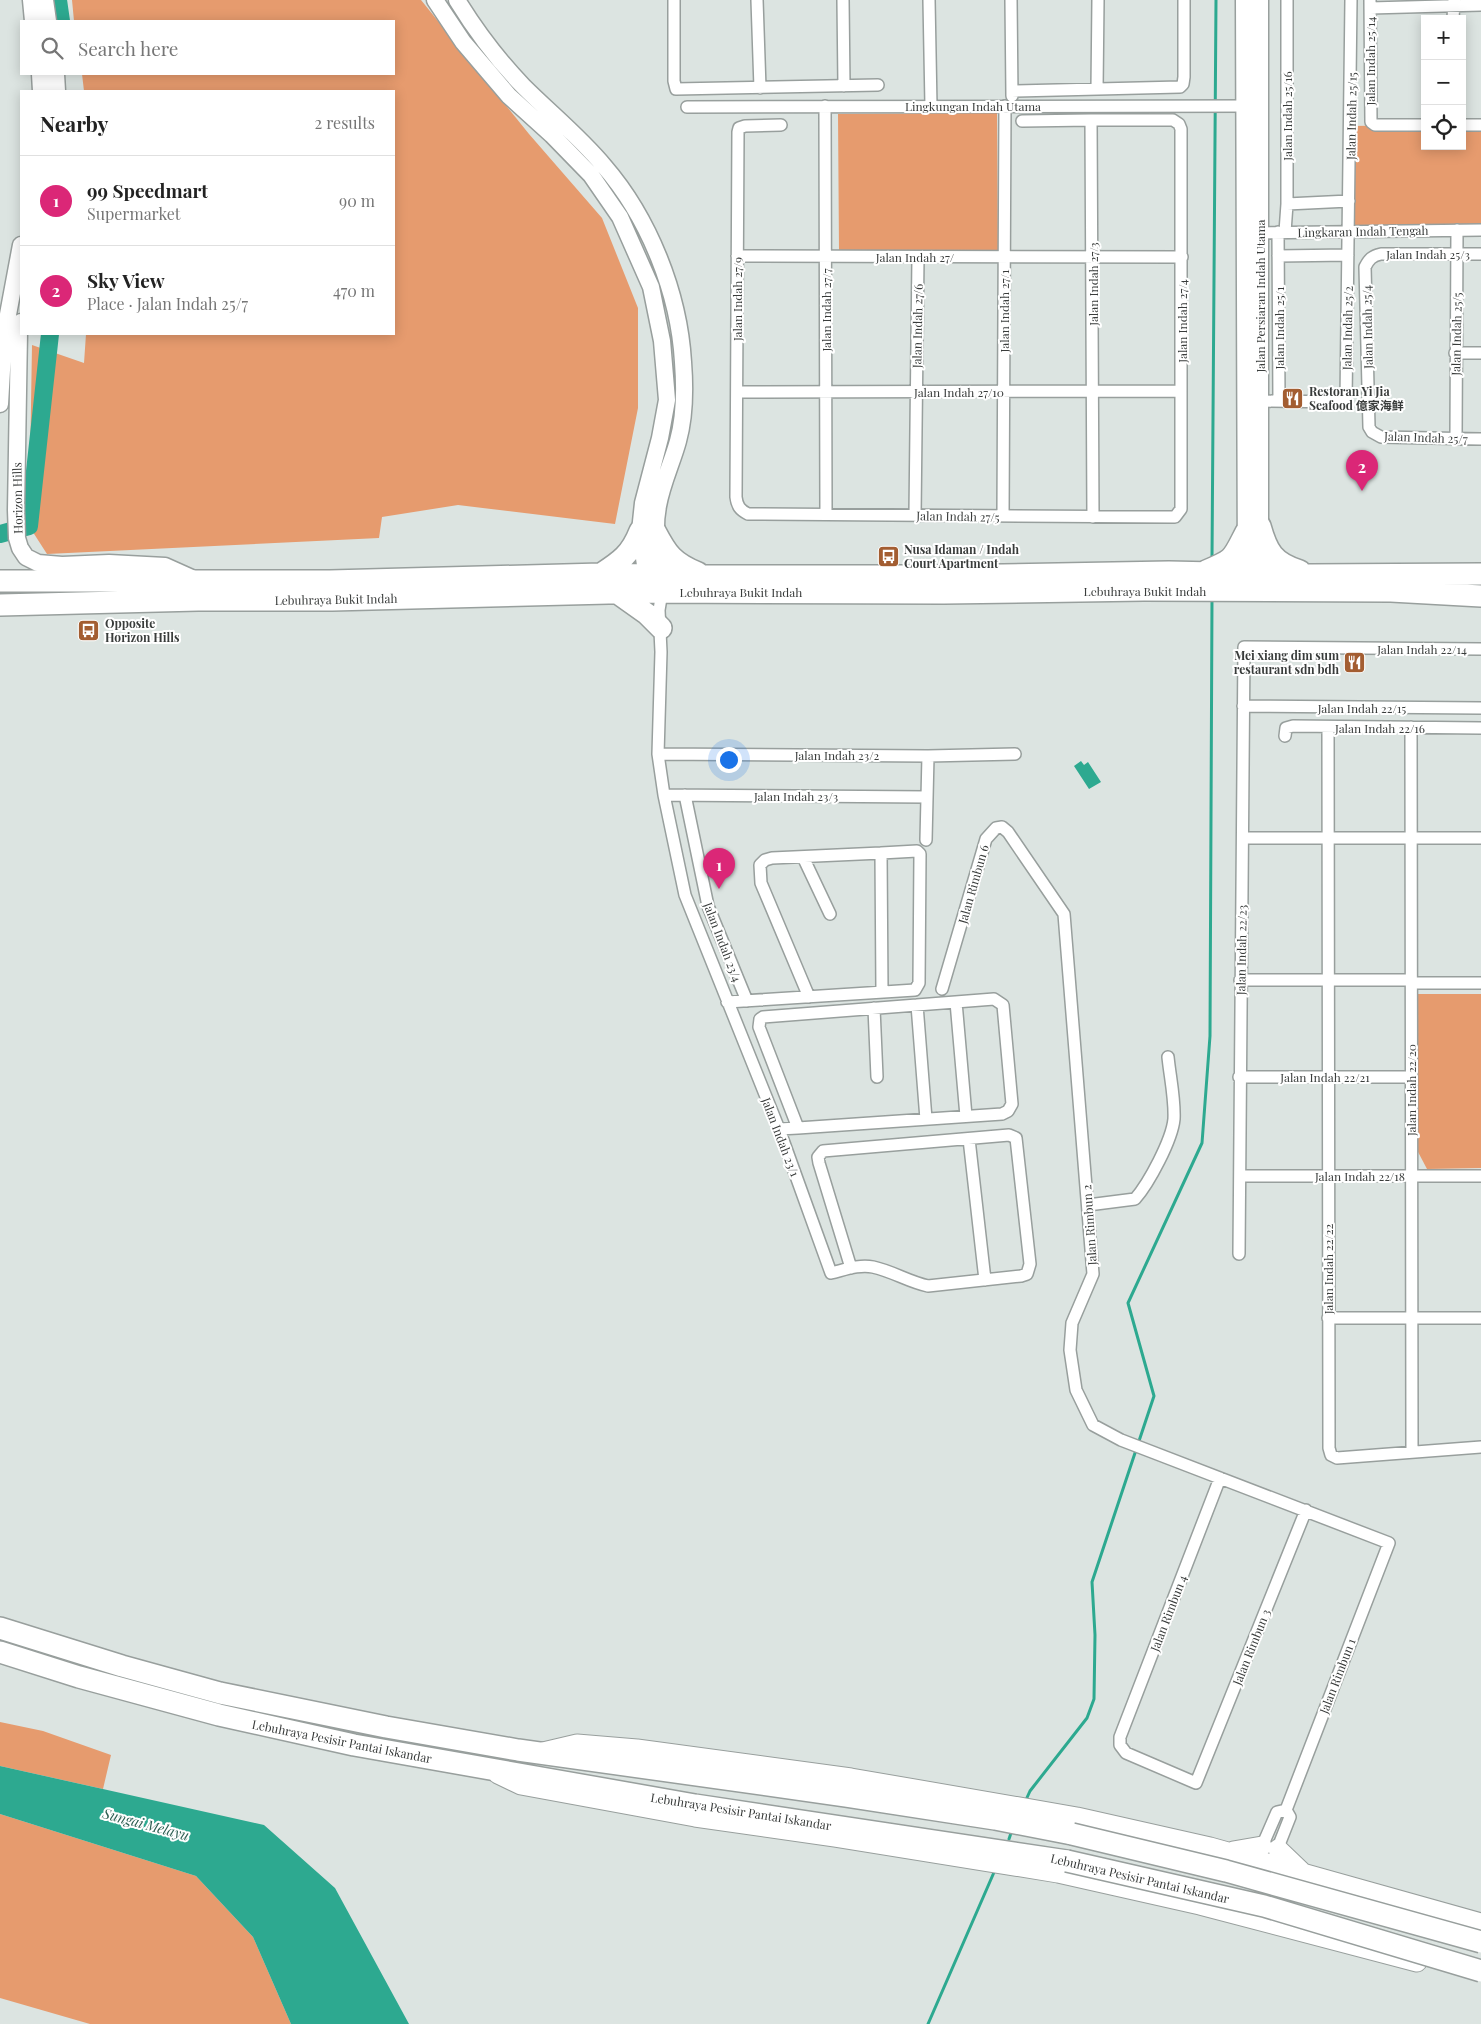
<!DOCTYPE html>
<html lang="en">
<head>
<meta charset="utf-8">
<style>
  :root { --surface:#fff; --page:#f6f6f6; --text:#222; --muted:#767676; --line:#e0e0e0; --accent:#db2777 }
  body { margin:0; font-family:"Playfair Display","Noto Sans SC",serif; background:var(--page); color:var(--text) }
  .controls { position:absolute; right:15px; top:15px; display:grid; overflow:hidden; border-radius:0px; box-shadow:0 2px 12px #0003 }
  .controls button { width:45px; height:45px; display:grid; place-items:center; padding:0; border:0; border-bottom:1px solid var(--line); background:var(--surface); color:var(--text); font:25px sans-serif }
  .you { position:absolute; left:728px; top:759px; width:18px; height:18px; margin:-12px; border:4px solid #fff; border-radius:50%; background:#1a73e8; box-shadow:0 0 0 8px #1a73e833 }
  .badge { display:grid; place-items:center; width:32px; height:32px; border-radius:50%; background:var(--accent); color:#fff; font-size:16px; font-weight:700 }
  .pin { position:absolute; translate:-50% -41px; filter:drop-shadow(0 1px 2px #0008) }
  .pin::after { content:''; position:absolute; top:26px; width:18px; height:15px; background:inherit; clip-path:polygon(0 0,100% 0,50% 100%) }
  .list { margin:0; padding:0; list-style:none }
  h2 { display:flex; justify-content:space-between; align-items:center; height:65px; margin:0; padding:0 20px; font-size:21px }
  h2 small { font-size:16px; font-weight:400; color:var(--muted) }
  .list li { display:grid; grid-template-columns:32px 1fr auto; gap:15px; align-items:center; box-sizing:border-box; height:90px; padding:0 20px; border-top:1px solid var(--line) }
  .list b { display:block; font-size:19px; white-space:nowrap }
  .list p { margin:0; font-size:16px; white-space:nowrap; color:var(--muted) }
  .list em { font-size:16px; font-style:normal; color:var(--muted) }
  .icon { flex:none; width:28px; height:28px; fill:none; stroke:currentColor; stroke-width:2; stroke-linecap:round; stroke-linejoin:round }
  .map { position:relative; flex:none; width:1481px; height:2024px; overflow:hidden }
  .search { position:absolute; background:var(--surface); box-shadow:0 2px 12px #0003; left:20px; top:20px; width:375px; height:55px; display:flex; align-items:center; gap:12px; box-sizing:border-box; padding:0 18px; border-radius:0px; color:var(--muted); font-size:19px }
  .panel { position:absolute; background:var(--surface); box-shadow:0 2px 12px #0003; left:20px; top:90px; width:375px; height:245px; border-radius:0px }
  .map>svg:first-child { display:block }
</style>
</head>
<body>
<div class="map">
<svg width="1481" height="2024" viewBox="0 0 1481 2024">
  <rect width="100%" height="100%" fill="#dce4e1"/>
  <!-- green -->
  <path fill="#e69b6e" d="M72 0H421L529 134 602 218 638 308V408L615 524 458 505 382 517 379 538 47 554 29 526 32 345 84 363 86 334H394V91H84L82 74H394V21H74Z
    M997 113 998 251H839L838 114Z
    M1425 125V146H1462V125H1481V230L1349 231 1351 126Z
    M1418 994H1481V1168L1427 1169 1417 1150Z
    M0 1722 43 1731 111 1755 103 1789 0 1766Z
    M0 1814 196 1876 253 1937 291 2024H90L0 1998Z"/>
  <!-- water -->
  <path fill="#2da990" d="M1081 761 1084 765 1088 762 1101 782 1089 789 1074 766Z
    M0 1766 264 1825 335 1888 409 2024H291L253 1937 196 1876 0 1814Z"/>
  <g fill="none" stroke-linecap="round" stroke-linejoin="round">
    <!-- stream -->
    <path stroke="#2da990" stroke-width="3" d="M1212 559 1216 0
      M1025 1802 1030 1791 1087 1718 1094 1699 1095 1635 1092 1582 1154 1396 1128 1303 1202 1143 1210 1036 1212 598
      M1009 1839 1012 1830
      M928 2024 995 1870"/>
    <!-- river -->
    <path stroke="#2da990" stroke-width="18" d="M58 0 61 21
      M0 534 29 526 50 334"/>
    <defs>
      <path id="street" d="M674 0V81L676 89 878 85
        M757 0 760 88
        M843 0 844 86
        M929 0 931 106
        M1011 0 1012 96
        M1370 0 1371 122 1375 125H1425
        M1370 8 1481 5
        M1453 19 1454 0
        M1097 89 1098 0
        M1012 91 1180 87 1183 84 1184 77V0
        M825 106 826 514
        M687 107 1250 106
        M1022 121 1091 120 1093 517
        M781 125 745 126 739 128 738 132 736 497C737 506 740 510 748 514L1175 517 1181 509V129L1179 124 1173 120H1091
        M1462 125H1481
        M1287 204 1349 201
        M1278 232 1279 401
        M1285 232 1287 204V0
        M1253 233 1481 230
        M1481 254H1381C1372 256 1369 259 1365 267L1369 427 1372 432 1381 437 1481 439
        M737 256 1182 257
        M1278 256 1348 255
        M1455 353H1481
        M737 392 1181 391
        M1260 401 1343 402 1346 400 1351 0
        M1456 439 1457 230
        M915 515 918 257
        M1003 516 1005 106
        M662 592 659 610 661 652 658 754 664 795 685 895 779 1129 831 1273C844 1270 859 1264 873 1267 892 1271 909 1282 928 1286L1021 1276 1027 1274 1030 1264 1016 1138 1009 1135 823 1151 818 1157 819 1163 851 1268
        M1243 706 1481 708
        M1328 727 1329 1448 1331 1455 1337 1458 1481 1447
        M1411 727 1412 1452
        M1285 736 1286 728 1293 726 1481 728
        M658 754 928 756 1015 754
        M664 795 927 797
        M685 795 708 906 747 1001
        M1244 838H1481
        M926 840 928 756
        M803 857 830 914
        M1240 980H1411
        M1411 983H1481
        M942 989 986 839 996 828 1002 827 1008 832 1064 914 1093 1274 1072 1323 1070 1350 1076 1390 1093 1425 1121 1440 1389 1543 1286 1810
        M809 997 761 883 760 865 765 860 772 858 881 853 882 992
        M727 1002 915 990 919 983 920 854 917 851 881 853
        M956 1002 966 1116
        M917 1005 926 1119
        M874 1008 877 1077
        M1239 1077H1411
        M779 1129 798 1128 1002 1114 1008 1111 1012 1104 1003 1005 994 999 763 1017 760 1019 759 1027 798 1128
        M969 1139 985 1280
        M1240 1176H1481
        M1088 1205 1135 1199C1149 1183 1172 1140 1174 1119 1175 1099 1170 1077 1168 1057
        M1239 1254 1244 647 1481 649
        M1328 1318H1481
        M1220 1478 1120 1737V1745L1126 1753 1196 1783 1306 1510
        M1260 1851 1277 1812 1286 1810
        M1275 1855 1290 1817 1286 1810"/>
      <path id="secondary" d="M31 0 33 21
        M45 0 48 21
        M435 0 463 42 509 96 552 135 591 175 620 217 651 287 662 341 667 400 660 438 643 503 640 531 648 585
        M457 0C476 31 498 60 523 86 550 113 580 137 604 166 649 218 679 293 683 362 685 388 685 416 678 441 672 463 662 483 658 506 653 532 658 558 661 585
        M1244 0 1246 585
        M40 74 41 91
        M56 74 57 91
        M21 322 19 332 16 510 17 538 20 548 26 557 38 563 62 565 109 563 165 566 194 579
        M0 404 4 336 21 245
        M1260 584V0"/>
      <path id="primary" d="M543 1752 577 1744 637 1749 851 1778 1077 1817 1210 1847 1481 1923
        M498 1774 521 1785 695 1817 835 1837 1058 1873 1200 1905 1417 1962
        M1278 1849 1301 1871
        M1233 1851 1262 1846"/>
      <path id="highway" d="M1260 526C1267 551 1273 563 1300 571
        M655 531C667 554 673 563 698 573
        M1206 571C1235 559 1232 559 1246 532
        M601 574C621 561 631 554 640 531
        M0 581H330L601 574 704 576H943L1169 572 1312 575 1481 574
        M616 592 647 614 661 628
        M0 605 198 600H332L649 592 944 593 1144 590 1391 591 1481 596
        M0 1628 122 1666 220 1693 386 1727 518 1750 846 1796 995 1819 1072 1834
        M0 1652 79 1677 219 1715 354 1745 695 1805 1067 1861"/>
    </defs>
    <!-- street casing -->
    <use href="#street" stroke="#989f9d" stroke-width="14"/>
    <!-- secondary casing -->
    <use href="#secondary" stroke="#989f9d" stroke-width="19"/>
    <!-- primary casing -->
    <use href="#primary" stroke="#989f9d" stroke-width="21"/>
    <!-- highway casing -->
    <use href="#highway" stroke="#989f9d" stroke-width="24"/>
    <!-- street -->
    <use href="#street" stroke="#fff" stroke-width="11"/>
    <!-- secondary -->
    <use href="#secondary" stroke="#fff" stroke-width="16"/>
    <!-- primary -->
    <use href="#primary" stroke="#fff" stroke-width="19"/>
    <!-- highway -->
    <use href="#highway" stroke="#fff" stroke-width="21"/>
    <defs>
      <path id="highway-bridge" d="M1072 1834 1226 1871 1481 1942
        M1067 1861 1264 1906 1481 1971"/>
    </defs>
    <!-- highway-bridge casing -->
    <use href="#highway-bridge" stroke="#989f9d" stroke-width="24" stroke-linecap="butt"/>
    <!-- highway-bridge -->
    <use href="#highway-bridge" stroke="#fff" stroke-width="21"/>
  </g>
  <!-- icons -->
  <defs>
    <symbol id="restaurant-square" viewBox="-11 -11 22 22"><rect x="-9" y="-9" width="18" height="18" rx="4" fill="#a35d31" stroke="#fff"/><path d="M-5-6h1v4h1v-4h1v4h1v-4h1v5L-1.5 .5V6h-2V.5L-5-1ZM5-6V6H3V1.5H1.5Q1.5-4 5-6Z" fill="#fff"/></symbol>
    <symbol id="bus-square" viewBox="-11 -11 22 22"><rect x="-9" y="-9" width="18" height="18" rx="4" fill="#a35d31" stroke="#fff"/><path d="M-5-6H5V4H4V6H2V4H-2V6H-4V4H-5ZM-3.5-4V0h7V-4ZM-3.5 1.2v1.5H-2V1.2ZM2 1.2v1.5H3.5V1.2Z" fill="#fff"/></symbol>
  </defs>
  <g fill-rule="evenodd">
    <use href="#restaurant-square" x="1280" y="386" width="25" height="25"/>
    <use href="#bus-square" x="876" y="544" width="25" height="25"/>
    <use href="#bus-square" x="76" y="618" width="25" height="25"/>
    <use href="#restaurant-square" x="1342" y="650" width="25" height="25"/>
  </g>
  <g text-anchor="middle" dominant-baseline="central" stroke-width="4" stroke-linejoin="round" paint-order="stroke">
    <!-- street labels -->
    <g font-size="12" fill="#393c3b" stroke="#fff">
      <text transform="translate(1370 61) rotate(-90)">Jalan Indah 25/14</text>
      <text x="973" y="106">Lingkungan Indah Utama</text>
      <text transform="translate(1287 116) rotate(-90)">Jalan Indah 25/16</text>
      <text transform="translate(1351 116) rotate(-89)">Jalan Indah 25/15</text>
      <text transform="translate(1363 231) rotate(-1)">Lingkaran Indah Tengah</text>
      <text x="1428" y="254">Jalan Indah 25/3</text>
      <text x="915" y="257">Jalan Indah 27/</text>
      <text transform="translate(1093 284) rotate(-90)">Jalan Indah 27/3</text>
      <text transform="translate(1260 296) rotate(-90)">Jalan Persiaran Indah Utama</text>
      <text transform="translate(737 299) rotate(-90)">Jalan Indah 27/9</text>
      <text transform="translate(826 310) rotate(-90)">Jalan Indah 27/7</text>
      <text transform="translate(1004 311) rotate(-90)">Jalan Indah 27/1</text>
      <text transform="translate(1182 321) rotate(-90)">Jalan Indah 27/4</text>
      <text transform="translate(917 326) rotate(-89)">Jalan Indah 27/6</text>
      <text transform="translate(1367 327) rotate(-91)">Jalan Indah 25/4</text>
      <text transform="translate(1279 328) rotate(-90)">Jalan Indah 25/1</text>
      <text transform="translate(1347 328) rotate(-89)">Jalan Indah 25/2</text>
      <text transform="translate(1456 334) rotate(-89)">Jalan Indah 25/5</text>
      <text x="959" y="392">Jalan Indah 27/10</text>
      <text transform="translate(1426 437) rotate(2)">Jalan Indah 25/7</text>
      <text transform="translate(17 498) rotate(-91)">Horizon Hills</text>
      <text transform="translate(958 516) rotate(1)">Jalan Indah 27/5</text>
      <text x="1145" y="591">Lebuhraya Bukit Indah</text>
      <text x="741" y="592">Lebuhraya Bukit Indah</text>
      <text transform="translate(336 599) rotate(-1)">Lebuhraya Bukit Indah</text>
      <text x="1422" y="649">Jalan Indah 22/14</text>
      <text x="1362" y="708">Jalan Indah 22/15</text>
      <text x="1380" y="728">Jalan Indah 22/16</text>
      <text x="837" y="755">Jalan Indah 23/2</text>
      <text x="796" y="796">Jalan Indah 23/3</text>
      <text transform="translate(973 884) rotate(-74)">Jalan Rimbun 6</text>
      <text transform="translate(723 942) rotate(69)">Jalan Indah 23/4</text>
      <text transform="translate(1241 950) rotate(-89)">Jalan Indah 22/23</text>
      <text x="1325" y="1077">Jalan Indah 22/21</text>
      <text transform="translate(1411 1090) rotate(-90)">Jalan Indah 22/20</text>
      <text transform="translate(781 1137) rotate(69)">Jalan Indah 23/1</text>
      <text x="1360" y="1176">Jalan Indah 22/18</text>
      <text transform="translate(1089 1225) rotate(-94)">Jalan Rimbun 2</text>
      <text transform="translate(1328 1269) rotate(-90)">Jalan Indah 22/22</text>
      <text transform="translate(1168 1613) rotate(-69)">Jalan Rimbun 4</text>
      <text transform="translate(1251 1647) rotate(-68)">Jalan Rimbun 3</text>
      <text transform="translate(1337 1676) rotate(-69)">Jalan Rimbun 1</text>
      <text transform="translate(342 1741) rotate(11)">Lebuhraya Pesisir Pantai Iskandar</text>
      <text transform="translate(741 1811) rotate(9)">Lebuhraya Pesisir Pantai Iskandar</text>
      <text transform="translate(1140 1878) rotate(13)">Lebuhraya Pesisir Pantai Iskandar</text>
    </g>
    <!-- poi labels -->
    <g font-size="12" font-weight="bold" fill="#393c3b" stroke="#fff" text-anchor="start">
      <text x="1309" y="391">Restoran Yi Jia<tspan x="1309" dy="14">Seafood 億家海鲜</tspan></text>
      <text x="904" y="549">Nusa Idaman / Indah<tspan x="904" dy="14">Court Apartment</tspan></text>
      <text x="105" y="623">Opposite<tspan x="105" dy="14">Horizon Hills</tspan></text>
      <text x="1339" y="655" text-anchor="end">Mei xiang dim sum<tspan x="1339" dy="14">restaurant sdn bdh</tspan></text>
    </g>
    <!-- water labels -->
    <g font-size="14" font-style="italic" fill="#2e5f53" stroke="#fff">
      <text transform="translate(146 1824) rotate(15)">Sungai Melayu</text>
    </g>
  </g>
</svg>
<div class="controls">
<button>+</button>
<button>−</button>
<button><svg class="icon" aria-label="locate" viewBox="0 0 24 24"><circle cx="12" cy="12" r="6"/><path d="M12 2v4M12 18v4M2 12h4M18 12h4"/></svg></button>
</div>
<div class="you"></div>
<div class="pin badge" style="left:719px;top:889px">1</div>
<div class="pin badge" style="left:1362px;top:491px">2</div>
<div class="search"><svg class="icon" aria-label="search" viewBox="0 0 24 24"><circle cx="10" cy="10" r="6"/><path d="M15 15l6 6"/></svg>Search here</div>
<section class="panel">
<h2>Nearby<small>2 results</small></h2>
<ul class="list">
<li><span class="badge">1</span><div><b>99 Speedmart</b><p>Supermarket</p></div><em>90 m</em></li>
<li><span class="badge">2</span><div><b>Sky View</b><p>Place · Jalan Indah 25/7</p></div><em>470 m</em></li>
</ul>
</section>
</div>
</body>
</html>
